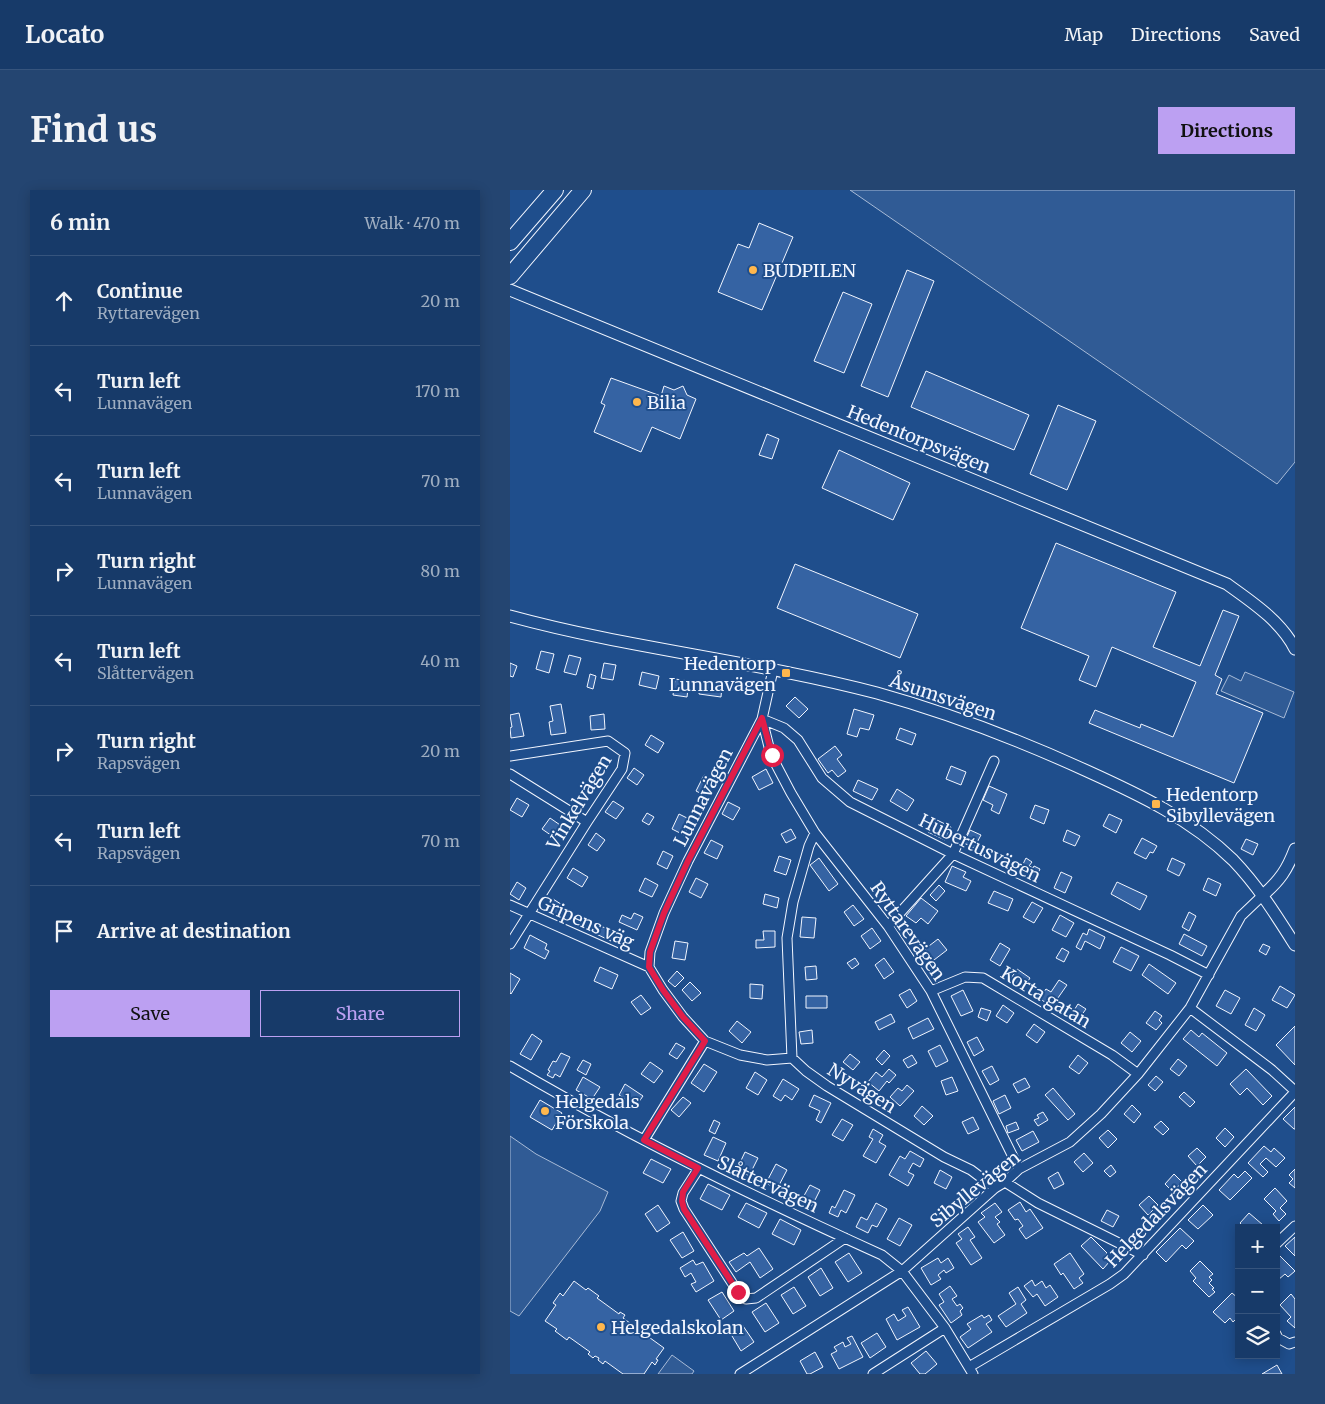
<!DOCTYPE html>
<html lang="en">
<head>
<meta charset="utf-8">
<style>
  :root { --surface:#173a69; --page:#244571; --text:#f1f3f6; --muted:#9eadc0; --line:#36547d; --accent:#bca0f2 }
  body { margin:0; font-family:Merriweather,serif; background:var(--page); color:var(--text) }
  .controls { position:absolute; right:15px; bottom:15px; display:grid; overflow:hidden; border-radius:0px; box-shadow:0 2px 12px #0003 }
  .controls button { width:45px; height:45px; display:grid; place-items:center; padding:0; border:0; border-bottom:1px solid var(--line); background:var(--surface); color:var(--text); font:25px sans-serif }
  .stop { position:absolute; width:15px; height:15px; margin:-11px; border:4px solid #e11d48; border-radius:50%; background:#fff }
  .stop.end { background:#e11d48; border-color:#fff; box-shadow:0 1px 5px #0008 }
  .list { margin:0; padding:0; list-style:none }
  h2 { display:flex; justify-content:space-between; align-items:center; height:65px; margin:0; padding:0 20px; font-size:21px }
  h2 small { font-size:16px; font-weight:400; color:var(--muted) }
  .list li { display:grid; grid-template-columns:32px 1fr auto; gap:15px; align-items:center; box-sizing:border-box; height:90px; padding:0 20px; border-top:1px solid var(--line) }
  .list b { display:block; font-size:19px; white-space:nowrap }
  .list p { margin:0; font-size:16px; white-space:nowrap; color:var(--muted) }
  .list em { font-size:16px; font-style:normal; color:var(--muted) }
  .actions { display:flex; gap:10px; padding:15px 20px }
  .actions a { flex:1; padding:11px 0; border:1px solid var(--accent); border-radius:0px; text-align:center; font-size:18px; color:var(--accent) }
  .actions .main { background:var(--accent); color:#111 }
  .icon { flex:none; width:28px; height:28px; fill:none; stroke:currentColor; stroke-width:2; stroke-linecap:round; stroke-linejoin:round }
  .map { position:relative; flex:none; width:785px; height:1184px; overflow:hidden; border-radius:0px }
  header { display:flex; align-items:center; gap:30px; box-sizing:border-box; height:70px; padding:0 25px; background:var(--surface); border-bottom:1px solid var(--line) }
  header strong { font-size:24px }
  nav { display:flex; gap:28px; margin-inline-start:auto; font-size:18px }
  .intro { display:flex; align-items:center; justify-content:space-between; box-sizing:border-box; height:120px; padding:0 30px }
  h1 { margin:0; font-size:35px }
  .button { padding:12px 22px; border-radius:0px; background:var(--accent); color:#111; font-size:18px; font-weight:700 }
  main { display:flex; gap:30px; padding:0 30px }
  aside { flex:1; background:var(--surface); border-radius:0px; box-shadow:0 2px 12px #0003 }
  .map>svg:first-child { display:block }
</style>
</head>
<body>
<header>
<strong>Locato</strong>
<nav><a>Map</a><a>Directions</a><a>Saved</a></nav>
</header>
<div class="intro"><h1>Find us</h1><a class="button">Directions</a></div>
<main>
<aside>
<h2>6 min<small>Walk · 470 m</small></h2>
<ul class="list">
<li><svg class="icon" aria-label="ahead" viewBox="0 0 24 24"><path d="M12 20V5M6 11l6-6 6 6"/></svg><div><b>Continue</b><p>Ryttarevägen</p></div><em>20 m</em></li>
<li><svg class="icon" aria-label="left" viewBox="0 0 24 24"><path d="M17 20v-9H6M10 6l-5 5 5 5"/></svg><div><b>Turn left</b><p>Lunnavägen</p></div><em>170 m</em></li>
<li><svg class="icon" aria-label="left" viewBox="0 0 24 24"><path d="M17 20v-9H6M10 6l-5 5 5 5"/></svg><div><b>Turn left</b><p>Lunnavägen</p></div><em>70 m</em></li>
<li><svg class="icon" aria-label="right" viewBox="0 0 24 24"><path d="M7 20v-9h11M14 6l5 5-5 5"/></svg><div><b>Turn right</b><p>Lunnavägen</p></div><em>80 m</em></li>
<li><svg class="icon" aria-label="left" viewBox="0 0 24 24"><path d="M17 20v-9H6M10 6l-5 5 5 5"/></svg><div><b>Turn left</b><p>Slåttervägen</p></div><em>40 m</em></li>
<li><svg class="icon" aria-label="right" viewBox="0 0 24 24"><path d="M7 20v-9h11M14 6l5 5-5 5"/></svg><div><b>Turn right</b><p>Rapsvägen</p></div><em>20 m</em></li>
<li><svg class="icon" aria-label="left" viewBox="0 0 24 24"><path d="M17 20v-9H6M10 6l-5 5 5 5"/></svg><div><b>Turn left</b><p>Rapsvägen</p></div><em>70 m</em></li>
<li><svg class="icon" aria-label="arrive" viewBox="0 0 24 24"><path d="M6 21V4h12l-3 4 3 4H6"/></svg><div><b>Arrive at destination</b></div></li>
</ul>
<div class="actions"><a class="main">Save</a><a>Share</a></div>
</aside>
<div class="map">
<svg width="785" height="1184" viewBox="0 0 785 1184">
  <rect width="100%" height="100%" fill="#1f4e8c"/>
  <!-- built -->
  <path fill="#305b95" stroke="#a8bbd7" d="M340 0H785V272L767 294Z
    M735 482 784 502 774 528 711 501 719 485 731 491Z
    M0 946 26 964 98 1002 90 1021 9 1126 0 1121Z
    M162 1165 184 1181 182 1184H148Z"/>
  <!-- building -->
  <path fill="#3563a3" stroke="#f2f6ff" d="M249 33 283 47 252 120 208 102 228 54 239 58Z
    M397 80 424 91 378 207 351 196Z
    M333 102 362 114 334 183 304 171Z
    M416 181 519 225 504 260 401 217Z
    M101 188 151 206 154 196 164 200 173 196 177 205 186 209 170 249 142 237 131 262 84 242 95 215 91 213Z
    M548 215 586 231 557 300 520 284Z
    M257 244 269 249 262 269 249 265Z
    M329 260 400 293 383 330 312 298Z
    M546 353 666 402 643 457 690 476 713 420 729 426 705 485 712 489 706 504 753 523 724 593 579 533 585 520 630 538 631 534 663 547 686 492 602 457 586 497 569 490 579 466 511 438Z
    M285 374 408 424 390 468 267 418Z
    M31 461 44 464 39 483 26 479Z
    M59 465 71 468 66 485 54 482Z
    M0 473 7 476 3 487 0 486Z
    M94 473 106 475 103 490 91 488Z
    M132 482 149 486 146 499 129 495Z
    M80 484 86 486 83 499 77 497Z
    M165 489 179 491 177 507 163 505Z
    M190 492 212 496 211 507 189 504Z
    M285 507 298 519 289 528 276 516Z
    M51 514 56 543 41 545 39 532 43 531 40 516Z
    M344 519 364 525 359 540 350 538 347 547 337 544Z
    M9 523 14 546 1 548 0 538 2 537 0 525Z
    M94 524 95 539 81 540 80 526Z
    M390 538 406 544 402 555 386 549Z
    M141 545 154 553 148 563 135 555Z
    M325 556 332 565 327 569 336 581 328 587 322 580 318 583 308 569Z
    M441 576 456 582 451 595 436 589Z
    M124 578 134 585 127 595 117 588Z
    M256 579 263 593 249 600 242 587Z
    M194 585 204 591 196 606 186 601Z
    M348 590 368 599 362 610 343 601Z
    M479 596 497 604 489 624 481 620 483 615 473 610Z
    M387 599 404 610 397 621 380 611Z
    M7 608 19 615 12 627 0 620Z
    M103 611 114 618 106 629 95 622Z
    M218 612 230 618 223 630 212 624Z
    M525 615 539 620 534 634 520 628Z
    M137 623 144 627 139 635 132 631Z
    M169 624 181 630 174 645 162 639Z
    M599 624 612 630 606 643 593 636Z
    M40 628 53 637 45 648 32 639Z
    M425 629 441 637 435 650 418 642Z
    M281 639 286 648 276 653 271 644Z
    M460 640 471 645 464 658 454 653Z
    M557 640 570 646 565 656 553 651Z
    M86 643 95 650 87 661 78 655Z
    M632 648 647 656 643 663 640 662 636 669 624 663Z
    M736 649 748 654 743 665 731 659Z
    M201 650 213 656 207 669 194 663Z
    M153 661 163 666 157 679 147 674Z
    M269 666 281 670 276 685 264 681Z
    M309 668 328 694 319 701 300 675Z
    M516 668 522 672 519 676 523 678 524 676 530 679 524 692 518 689 519 688 509 682Z
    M662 668 675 674 669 686 657 680Z
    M442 676 456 682 453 687 461 691 456 701 435 692Z
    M63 678 78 687 72 697 57 688Z
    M551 682 562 687 555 703 544 698Z
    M135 688 148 695 142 707 129 701Z
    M186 688 198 694 191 708 179 702Z
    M698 688 711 694 706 706 693 700Z
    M7 692 16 698 9 710 0 704Z
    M607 692 637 706 630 720 601 704Z
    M429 695 435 701 426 711 420 705Z
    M484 701 503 709 498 721 478 713Z
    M255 704 269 708 267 718 253 714Z
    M411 708 428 721 418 734 411 728 406 733 396 726Z
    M43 709 54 716 47 726 37 720Z
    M522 712 533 718 524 733 513 727Z
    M343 715 354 729 344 736 334 722Z
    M679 722 686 726 679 741 672 737Z
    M124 723 133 727 127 740 109 732 112 725 121 729Z
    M550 725 564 733 556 747 542 740Z
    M292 727 306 728 304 748 290 747Z
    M88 735 105 742 101 751 84 743Z
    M362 738 371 751 360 759 351 746Z
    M579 739 595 747 590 759 575 751 571 760 566 757 573 743 577 745Z
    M253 741H265V757L246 758V750H254Z
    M674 744 697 756 692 766 669 754Z
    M20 745 37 754 35 759 39 761 35 769 14 758Z
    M428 749 437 760 424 770 415 759Z
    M165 751 178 753 175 770 162 768Z
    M490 753 500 759 490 776 480 770Z
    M753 754 760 757 756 765 749 761Z
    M611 757 629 766 621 781 603 772Z
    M552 758 559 762 554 772 546 768Z
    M345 768 349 774 342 779 337 773Z
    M374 768 384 782 374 789 365 775Z
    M639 774 666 793 658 804 632 785Z
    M306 776 307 789 296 790 295 777Z
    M90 777 108 785 102 799 84 791Z
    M507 779 520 788 513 799 500 790Z
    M167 781 174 788 165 797 158 791Z
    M0 783 10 789 1 804 0 803Z
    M549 790 557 795 543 815 540 813 539 815 529 808 536 799 541 802Z
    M180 792 191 803 182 811 172 800Z
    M240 794 253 795 252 809 240 808Z
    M770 796 785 805 777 818 762 810Z
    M400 799 407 811 397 818 389 805Z
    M453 800 463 821 451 826 441 806Z
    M715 800 730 808 721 824 706 816Z
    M131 805 141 818 131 825 121 812Z
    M296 806H317V818H296Z
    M568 814 576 819 568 830 561 825Z
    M493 815 504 823 497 833 486 826Z
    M471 818 481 821 477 831 468 827Z
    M744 818 755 825 746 841 735 835Z
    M645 821 652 826 649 830 652 833 646 840 636 833Z
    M381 824 385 832 369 840 365 832Z
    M418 828 424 839 403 849 398 838Z
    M227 831 241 842 232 853 219 841Z
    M524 834 535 842 527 853 516 845Z
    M785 836V875L766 855Z
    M302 840 303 853 291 854 289 842Z
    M681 840 689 847 692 843 717 863 707 876 673 849Z
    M620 842 631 851 622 862 611 853Z
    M22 844 32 851 21 870 10 864Z
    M467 847 474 860 464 866 457 852Z
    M166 853 175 858 167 869 159 864Z
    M430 855 438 871 426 877 418 861Z
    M374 860 380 866 372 875 366 869Z
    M51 863 60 867 50 887 45 884 43 888 37 885 40 881 38 880 43 871 46 872Z
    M340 864 350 872 343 880 333 872Z
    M402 865 407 873 398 878 393 870Z
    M568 865 578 873 569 884 559 877Z
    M668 869 677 876 669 886 660 879Z
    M73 870 81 874 76 885 67 880Z
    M140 872 153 881 144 893 131 884Z
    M194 874 207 882 194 902 181 893Z
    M482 876 489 890 480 895 472 881Z
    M379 879 386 885 379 893 377 891 369 901 358 892 366 882 372 887Z
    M736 879 762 906 753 915 737 898 730 905 720 894Z
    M245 882 257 890 248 905 236 898Z
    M646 886 653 892 645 901 638 895Z
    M73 887 90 897 82 909 66 900Z
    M442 887 448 901 436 905 431 891Z
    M515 888 520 897 508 903 503 894Z
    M273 889 289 899 282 910 275 905 271 911 263 906Z
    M115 894 133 906 126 916 109 905Z
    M397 895 404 901 390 916 380 907 388 898 392 901Z
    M543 898 565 924 558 930 535 905Z
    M674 902 685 912 680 917 669 907Z
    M304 905 321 913 311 933 306 930 310 921 299 916Z
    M495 905 501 918 489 924 483 911Z
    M173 907 181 913 169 927 161 920Z
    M30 910 52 923 42 940 20 927Z
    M622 915 631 924 624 933 614 924Z
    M412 916 423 926 414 935 404 926Z
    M785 917V939H784L773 929Z
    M533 922 538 930 528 936 524 930 529 928 527 925Z
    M463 927 469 939 458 944 452 932Z
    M332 929 343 935 333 951 322 945Z
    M204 930 210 933 205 944 199 941Z
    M651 931 659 939 653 945 644 937Z
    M506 932 509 939 498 943 496 936Z
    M715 938 724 947 715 957 706 948Z
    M363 939 373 945 369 952 376 956 366 973 353 966 363 949 359 947Z
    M598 940 607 949 598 958 589 948Z
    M523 941 529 952 512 961 506 950Z
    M203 947 216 953 208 971 194 965Z
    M754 956 761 962 764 958 775 968 766 977 756 968 750 974 758 982 753 987 738 973Z
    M687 958 696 967 687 976 678 966Z
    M400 961 414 969 410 977 403 973 398 982 404 985 398 996 379 985 390 966 395 969Z
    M235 962 248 968 239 986 227 979Z
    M574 963 583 973 573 982 564 972Z
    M141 969 161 979 153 993 133 983Z
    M266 974 277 980 267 999 256 993Z
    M601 975 606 982 600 987 594 981Z
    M785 979V998L779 993 783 989 779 985Z
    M430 980 442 987 436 999 424 993Z
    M735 981 742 988 720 1010 709 1000 724 984 728 988Z
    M548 982 554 994 544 999 538 988Z
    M664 984 672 992 663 1002 655 994Z
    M198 994 220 1005 212 1020 190 1009Z
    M300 995 310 1000 302 1016 291 1011Z
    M765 998 777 1011 770 1018 776 1024 769 1031 763 1024 766 1021 754 1009Z
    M334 1000 345 1005 336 1023 331 1020 328 1027 319 1023 322 1016 325 1018Z
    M639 1006 648 1015 638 1025 629 1015Z
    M510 1012 516 1022 520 1019 533 1038 516 1049 509 1039 513 1036 508 1029 505 1030 498 1020Z
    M236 1013 257 1023 249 1038 228 1027Z
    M366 1013 377 1019 367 1037 362 1035 358 1043 346 1037 351 1027 357 1030Z
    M485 1013 492 1022 485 1027 490 1032 487 1034 495 1045 484 1053 468 1032 475 1027 471 1023Z
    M148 1015 160 1033 147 1042 135 1024Z
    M693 1015 703 1025 688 1039 678 1030Z
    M597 1020 609 1026 603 1037 591 1031Z
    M739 1023 753 1035 751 1038H735L730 1033Z
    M389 1028 402 1035 390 1056 377 1049Z
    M270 1029 291 1040 284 1055 262 1044Z
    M458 1037 465 1047 460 1050 472 1068 461 1075 446 1053 452 1049 448 1044Z
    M670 1038 684 1051 676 1059 672 1055 656 1072 646 1062Z
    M173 1042 184 1061 172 1068 160 1050Z
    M581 1047 597 1063 595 1066 600 1071 593 1079 571 1056Z
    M785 1047V1066L775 1056Z
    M249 1058 263 1079 250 1088 240 1072 226 1082 219 1072 234 1063 237 1066Z
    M339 1063 352 1083 338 1092 325 1072Z
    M560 1063 574 1084 569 1088 573 1093 564 1099 553 1083 551 1085 544 1074Z
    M768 1064 785 1081 778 1087 775 1084 768 1090 766 1088V1065Z
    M428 1068 431 1073 438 1068 444 1078 436 1083 434 1080 428 1085 431 1089 421 1095 411 1078Z
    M183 1070 186 1075 193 1072 204 1091 186 1102 181 1094 186 1092 181 1083 175 1087 170 1078Z
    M690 1071 703 1084 699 1087 702 1090 699 1093 704 1098 702 1099 705 1102 699 1107 683 1091 686 1088 680 1081Z
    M311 1078 323 1098 310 1106 298 1087Z
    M522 1090 525 1096 532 1091 536 1098 540 1095 548 1107 535 1116 527 1104 523 1107 514 1096Z
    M64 1091 76 1100 78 1098 89 1106 87 1108 109 1124 110 1122 115 1125 113 1128 131 1141 133 1139 138 1142 136 1145 154 1158 146 1169 148 1170 145 1175 142 1172 134 1184H113L95 1171 93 1174 88 1170 89 1168 85 1166 83 1168 78 1164 80 1162 59 1147 57 1150 45 1141 47 1139 35 1131 46 1115 43 1113 50 1103 53 1106Z
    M440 1096 447 1106 442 1109 447 1116 450 1114 453 1118 450 1121 452 1125 441 1133 429 1115 434 1112 429 1104Z
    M284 1097 296 1116 283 1124 271 1105Z
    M508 1097 516 1110 511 1114 517 1123 496 1137 488 1126 506 1114 499 1103Z
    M212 1102 224 1121 211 1130 198 1110Z
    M722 1103 729 1109V1126L723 1132 720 1128 715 1133 703 1122Z
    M781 1104 785 1109V1138L777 1131 781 1127 770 1115Z
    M256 1113 269 1133 255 1142 242 1122Z
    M398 1117 410 1137 387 1150 376 1129 384 1124 388 1131 396 1126 392 1120Z
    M472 1125 474 1128 479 1125 482 1130 476 1134 482 1142 458 1158 450 1147 461 1139 457 1134Z
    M231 1133 244 1152 231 1161 219 1141Z
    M367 1143 376 1157 360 1168 351 1153Z
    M342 1146 353 1167 329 1179 321 1164 327 1161 324 1157 333 1152 335 1157 341 1154 337 1148Z
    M416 1161 427 1174 415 1184H410L401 1173Z
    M305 1162 313 1177 300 1184H297L290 1171Z
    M767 1175 772 1184H752Z"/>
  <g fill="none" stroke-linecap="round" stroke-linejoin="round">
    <defs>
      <path id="minor" d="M252 529 274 538 288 550 312 588 340 612 443 664 660 765 699 785
        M252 529 261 565 281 603 305 643 378 736 421 801 509 979
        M0 566 98 551 115 563 112 579 77 632 0 754
        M0 584 77 632
        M0 715 139 777
        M378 736 443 664 484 571
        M421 801 455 787 473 788 602 865 628 884
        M680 818 762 880 785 901
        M195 851 230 865 257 870 282 868 296 881 317 896 434 967 461 980 485 998
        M282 868 277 748 283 712 299 656 305 643
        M0 876C120 947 246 1008 372 1065L392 1081 435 1138 463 1184
        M134 950 195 851 173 827 153 800 139 777 140 762 154 723 178 671 252 529 263 480
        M189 978 173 1003 171 1011 174 1019 228 1102 236 1109 246 1108 335 1048
        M495 992 528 1013 633 1065
        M766 1054 785 1036
        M766 1144 768 1148 779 1154 785 1152
        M459 1177 600 1094 614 1084 785 902
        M230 1184 392 1081 485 998 495 992 509 979 560 952 591 924 628 884 680 818 731 726 753 705
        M363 1184 435 1138"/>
      <path id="tertiary" d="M0 100 717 394C742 412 771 431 785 459
        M0 426C121 459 246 471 367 503 439 523 509 550 577 581 630 605 681 629 723 670 748 696 766 725 785 755
        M753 705C770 690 777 680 785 659"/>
      <path id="motorway" d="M0 52 45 0
        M0 86 73 0"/>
    </defs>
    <!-- minor casing -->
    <use href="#minor" stroke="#f2f6ff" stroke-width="11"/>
    <!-- tertiary casing -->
    <use href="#tertiary" stroke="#f2f6ff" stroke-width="13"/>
    <!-- motorway casing -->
    <use href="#motorway" stroke="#f2f6ff" stroke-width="18"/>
    <!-- minor -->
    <use href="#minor" stroke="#1f4e8c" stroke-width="9"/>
    <!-- tertiary -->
    <use href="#tertiary" stroke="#1f4e8c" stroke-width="11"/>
    <!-- motorway -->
    <use href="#motorway" stroke="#1f4e8c" stroke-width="16"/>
  </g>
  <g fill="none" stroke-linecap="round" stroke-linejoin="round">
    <!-- route -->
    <path stroke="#e11d48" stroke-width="6" d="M228 1102 174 1019 172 1011 173 1002 188 978 134 950 195 851 173 827 153 800 139 777 140 762 154 723 178 671 252 528 262 565"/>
  </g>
  <!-- markers -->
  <g fill="#ffb74d" stroke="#1f4e8c" stroke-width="2">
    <circle cx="243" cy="80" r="5"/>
    <circle cx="127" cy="212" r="5"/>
    <rect x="271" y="478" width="10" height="10" rx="2.5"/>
    <rect x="641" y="609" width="10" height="10" rx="2.5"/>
    <circle cx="35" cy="921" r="5"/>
    <circle cx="91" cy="1137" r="5"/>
  </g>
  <g text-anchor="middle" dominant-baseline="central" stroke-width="4" stroke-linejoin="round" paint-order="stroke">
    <!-- poi labels -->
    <g font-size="18" fill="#f2f6ff" stroke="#1f4e8c" text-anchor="start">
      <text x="253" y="80">BUDPILEN</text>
      <text x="137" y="212">Bilia</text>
      <text x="266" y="473" text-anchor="end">Hedentorp<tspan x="266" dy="21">Lunnavägen</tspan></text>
      <text x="656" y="604">Hedentorp<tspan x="656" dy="21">Sibyllevägen</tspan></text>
      <text x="45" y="911">Helgedals<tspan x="45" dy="21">Förskola</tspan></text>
      <text x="101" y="1137">Helgedalskolan</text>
    </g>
    <!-- street labels -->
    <g font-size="18" fill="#f2f6ff" stroke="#1f4e8c">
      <text transform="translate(409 249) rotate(22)">Hedentorpsvägen</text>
      <text transform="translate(433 507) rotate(18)">Åsumsvägen</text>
      <text transform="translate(193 607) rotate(-63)">Lunnavägen</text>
      <text transform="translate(69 612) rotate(-59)">Vinkelvägen</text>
      <text transform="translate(470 658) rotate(26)">Hubertusvägen</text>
      <text transform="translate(76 732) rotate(24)">Gripens väg</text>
      <text transform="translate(398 741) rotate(55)">Ryttarevägen</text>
      <text transform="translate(536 807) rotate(31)">Korta gatan</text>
      <text transform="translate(352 898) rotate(32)">Nyvägen</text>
      <text transform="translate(258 994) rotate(25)">Slåttervägen</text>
      <text transform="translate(465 999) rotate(-39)">Sibyllevägen</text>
      <text transform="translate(646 1025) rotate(-46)">Helgedalsvägen</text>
    </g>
  </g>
</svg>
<div class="controls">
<button>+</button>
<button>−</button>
<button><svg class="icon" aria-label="layers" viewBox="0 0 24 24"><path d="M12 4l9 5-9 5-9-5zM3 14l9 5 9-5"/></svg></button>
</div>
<div class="stop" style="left:262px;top:565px"></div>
<div class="stop end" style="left:228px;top:1102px"></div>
</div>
</main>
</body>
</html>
